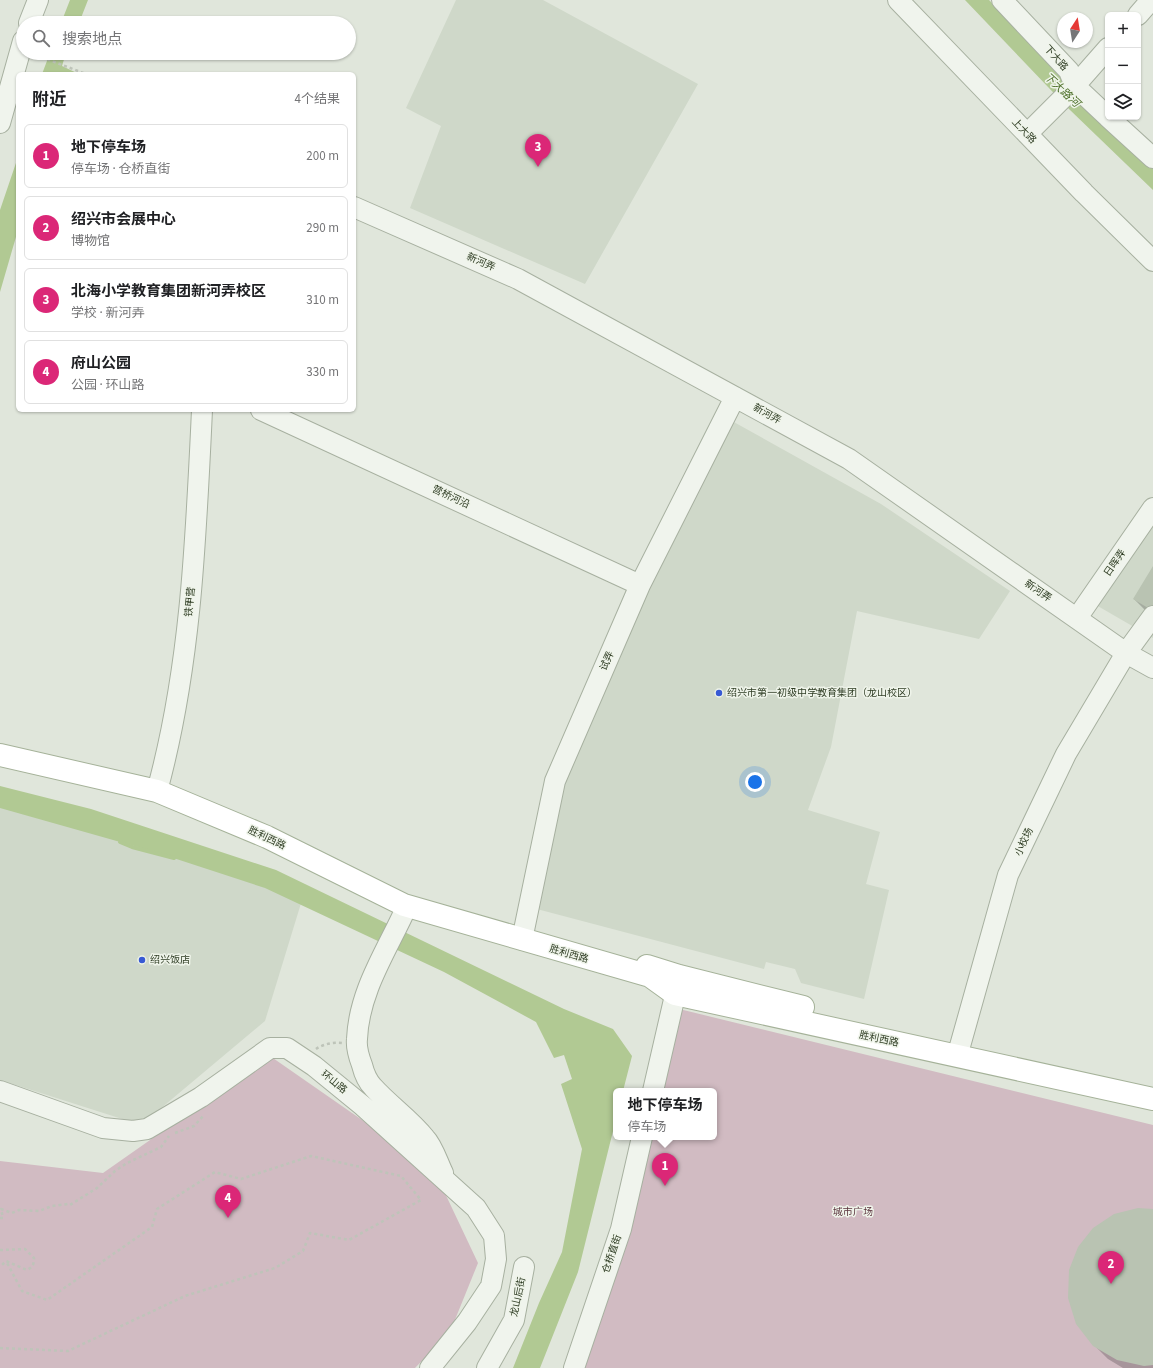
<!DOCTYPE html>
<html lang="zh">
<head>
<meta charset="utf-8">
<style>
  :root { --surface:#fff; --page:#f6f6f6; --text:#202124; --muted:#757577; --line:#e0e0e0; --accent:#db2777 }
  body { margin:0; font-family:"Source Sans 3","Noto Sans SC",sans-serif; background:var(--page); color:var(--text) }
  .controls { position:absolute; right:12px; top:12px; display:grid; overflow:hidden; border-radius:6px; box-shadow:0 1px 3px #0004 }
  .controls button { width:36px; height:36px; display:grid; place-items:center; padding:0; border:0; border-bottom:1px solid var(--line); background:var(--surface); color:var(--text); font:20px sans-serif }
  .compass { position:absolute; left:1057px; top:12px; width:36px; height:36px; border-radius:50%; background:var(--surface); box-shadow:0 1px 3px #0004; rotate:12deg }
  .you { position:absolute; left:755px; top:782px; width:14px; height:14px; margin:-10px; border:3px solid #fff; border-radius:50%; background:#1a73e8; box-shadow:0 0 0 6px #1a73e833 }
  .badge { display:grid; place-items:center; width:26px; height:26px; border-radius:50%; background:var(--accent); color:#fff; font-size:13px; font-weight:700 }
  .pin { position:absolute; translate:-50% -33px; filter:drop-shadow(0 1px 2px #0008) }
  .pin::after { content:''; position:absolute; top:21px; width:14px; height:12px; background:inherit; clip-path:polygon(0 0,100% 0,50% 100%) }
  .popup { position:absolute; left:613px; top:1088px; width:104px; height:52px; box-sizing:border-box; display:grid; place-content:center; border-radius:6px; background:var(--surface); filter:drop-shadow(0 1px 3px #0005); font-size:13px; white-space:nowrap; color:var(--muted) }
  .popup b { font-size:15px; color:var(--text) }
  .popup::after { content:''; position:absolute; left:50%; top:100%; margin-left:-8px; border:8px solid transparent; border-top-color:var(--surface) }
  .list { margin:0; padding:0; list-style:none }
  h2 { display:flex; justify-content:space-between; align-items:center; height:52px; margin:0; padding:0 16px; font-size:17px }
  h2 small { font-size:13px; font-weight:400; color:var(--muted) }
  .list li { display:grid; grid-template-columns:26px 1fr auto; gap:12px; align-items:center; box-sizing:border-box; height:64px; margin:0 8px 8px; padding:0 8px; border:1px solid var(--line); border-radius:6px }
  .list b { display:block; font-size:15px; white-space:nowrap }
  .list p { margin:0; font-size:13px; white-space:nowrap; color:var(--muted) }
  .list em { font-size:13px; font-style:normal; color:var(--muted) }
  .icon { flex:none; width:22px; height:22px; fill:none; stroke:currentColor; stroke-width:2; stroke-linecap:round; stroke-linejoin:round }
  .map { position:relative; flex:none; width:1153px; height:1368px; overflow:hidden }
  .search { position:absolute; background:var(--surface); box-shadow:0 1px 3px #0004; left:16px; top:16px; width:340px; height:44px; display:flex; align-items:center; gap:10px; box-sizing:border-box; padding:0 14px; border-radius:22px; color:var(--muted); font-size:15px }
  .panel { position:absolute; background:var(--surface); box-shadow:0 1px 3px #0004; left:16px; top:72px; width:340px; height:340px; border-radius:6px }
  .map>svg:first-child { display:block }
</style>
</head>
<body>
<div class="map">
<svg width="1153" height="1368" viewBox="0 0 1153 1368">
  <rect width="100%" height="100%" fill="#e0e6db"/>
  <!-- built -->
  <path fill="#cfd8c9" d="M456 0H543L698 84 585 284 410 208 441 126 406 108Z
    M732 421 881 504 1010 591 979 639 857 611 831 747 808 810 880 832 866 884 889 890 864 999 801 983 795 969 766 962 764 969 533 908 555 781Z
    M1153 521V638L1096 605Z
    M0 797 302 900 265 1021 141 1125 0 1080Z"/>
  <!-- green -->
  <path fill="#d1bbc2" d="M667 1006 1153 1125V1368H575L634 1137H714V1091H645Z
    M270 1056 434 1170 478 1263 450 1332 415 1368H0V1161L103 1173Z"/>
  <!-- water -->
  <path fill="#b1c993" d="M70 0H88L79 23H61Z
    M965 0H989L1153 164V190L1070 110Z
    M50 53H66L62 66 79 74H42Z
    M18 157V230L0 292V210Z
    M0 786 91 809 276 870 564 1009 613 1029 632 1056 623 1091H616V1119L578 1272 540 1368H513L539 1303 562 1252 582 1149 561 1084 572 1079 564 1055 554 1058 536 1022 444 972 265 888 152 851 0 808Z"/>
  <!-- shadow -->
  <path fill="#0003" d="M1153 568 1148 613 1134 599Z
    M1153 1210V1368H1123L1108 1359 1094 1345Z"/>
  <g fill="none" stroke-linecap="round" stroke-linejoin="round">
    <!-- stream -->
    <path stroke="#b1c993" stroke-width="4" d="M120 842 132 847 174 858"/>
  </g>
  <!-- building -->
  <path fill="#b9c3b2" d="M1153 566V611L1133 599Z
    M1138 1208 1153 1209V1365L1144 1366 1117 1360 1093 1346 1076 1324 1068 1298 1069 1270 1078 1247 1093 1228 1114 1214Z"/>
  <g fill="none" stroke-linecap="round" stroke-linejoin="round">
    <defs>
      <path id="minor" d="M898 0 1084 193 1153 261
        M1002 0 1069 71 1075 86 1108 117
        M1138 15 1151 0
        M29 23 38 0
        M1108 117 1153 158
        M0 123 23 41
        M1027 134 1072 89 1108 48
        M354 207 518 279 849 459 1126 653 1153 668
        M261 410 640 585
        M1077 618 1153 508
        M157 791C191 667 196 538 202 410
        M407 906C388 949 359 990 357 1039 356 1047 359 1057 362 1065 364 1073 367 1081 373 1087 389 1105 410 1119 425 1138 433 1146 438 1163 443 1173
        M523 940 524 930 555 781 640 585 735 397
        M960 1046 1008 875 1066 754 1126 653 1153 616
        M0 1091 103 1128 133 1131 147 1129 201 1097 270 1048H287L314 1066 363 1106 476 1208 494 1236 496 1259 491 1286 467 1322 430 1368
        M653 1091 679 978
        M487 1368 514 1320 524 1267
        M574 1368 621 1229 642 1137"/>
      <path id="major" d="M0 755 157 791 267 837 404 905 650 976 675 994 1153 1099
        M647 966 679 976 803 1007"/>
    </defs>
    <!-- minor casing -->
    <use href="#minor" stroke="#a7b0a0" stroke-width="22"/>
    <!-- major casing -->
    <use href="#major" stroke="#a5b299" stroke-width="24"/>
    <!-- path -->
    <path stroke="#bec4b9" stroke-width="2.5" stroke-dasharray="3 3" stroke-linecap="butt" d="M36 55 86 74
      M316 1049C323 1044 334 1042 342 1043
      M175 1133 194 1126 204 1115
      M0 1218H3L1 1209 12 1213 19 1210 39 1211 52 1206 68 1204 70 1205 97 1188 115 1171 127 1163 161 1147 169 1136
      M0 1250 25 1249 34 1258C34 1264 33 1267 27 1270L6 1261 0 1267
      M0 1348 68 1351 185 1296 275 1268 303 1251 310 1233 349 1240 421 1200 401 1176 311 1156 241 1179 215 1172 157 1209 152 1227 47 1300 22 1291 6 1261"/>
    <!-- minor -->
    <use href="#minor" stroke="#f0f4ed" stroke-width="20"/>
    <!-- major -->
    <use href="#major" stroke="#fff" stroke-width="22"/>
  </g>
  <!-- markers -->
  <g fill="#3759d4" stroke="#eff4ea" stroke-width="1.5">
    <circle cx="719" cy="693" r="4"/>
    <circle cx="142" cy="960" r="4"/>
  </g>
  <g text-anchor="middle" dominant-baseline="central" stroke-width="3" stroke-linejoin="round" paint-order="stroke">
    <!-- street labels -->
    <g font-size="10" fill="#2f3d24" stroke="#eff4ea">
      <text transform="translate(1056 58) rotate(48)">下大路</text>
      <text transform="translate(1024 131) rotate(46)">上大路</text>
      <text transform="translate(481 262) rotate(24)">新河弄</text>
      <text transform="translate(767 414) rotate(29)">新河弄</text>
      <text transform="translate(451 497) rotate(25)">营桥河沿</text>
      <text transform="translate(1115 563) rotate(-55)">日晖弄</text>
      <text transform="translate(1038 591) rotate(35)">新河弄</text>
      <text transform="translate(190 602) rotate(-84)">铁甲营</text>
      <text transform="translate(607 661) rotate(-66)">试弄</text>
      <text transform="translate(267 838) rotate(25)">胜利西路</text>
      <text transform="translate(1024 842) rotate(-65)">小校场</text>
      <text transform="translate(569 954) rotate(16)">胜利西路</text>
      <text transform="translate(879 1039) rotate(12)">胜利西路</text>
      <text transform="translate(334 1082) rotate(39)">环山路</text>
      <text transform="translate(612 1254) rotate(-71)">仓桥直街</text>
      <text transform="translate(518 1297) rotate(-78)">龙山后街</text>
    </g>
    <!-- poi labels -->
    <g font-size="10" fill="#2f3d24" stroke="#eff4ea" text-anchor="start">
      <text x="727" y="693">绍兴市第一初级中学教育集团（龙山校区）</text>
      <text x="150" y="960">绍兴饭店</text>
    </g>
    <!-- park labels -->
    <g font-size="10" fill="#59313b" stroke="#eff4ea">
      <text x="853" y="1212">城市广场</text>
    </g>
    <!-- water labels -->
    <g font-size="11" font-style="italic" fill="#50722d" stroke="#eff4ea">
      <text transform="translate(1062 90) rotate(43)">下大路河</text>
    </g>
  </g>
</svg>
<div class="controls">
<button>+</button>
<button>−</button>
<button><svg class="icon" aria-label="layers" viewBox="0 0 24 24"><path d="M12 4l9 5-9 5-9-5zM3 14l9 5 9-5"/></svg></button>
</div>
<svg class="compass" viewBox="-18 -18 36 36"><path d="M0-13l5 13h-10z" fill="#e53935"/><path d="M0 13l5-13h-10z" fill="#757577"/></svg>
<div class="you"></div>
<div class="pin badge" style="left:665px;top:1186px">1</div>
<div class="popup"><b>地下停车场</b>停车场</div>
<div class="pin badge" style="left:1111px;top:1284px">2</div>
<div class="pin badge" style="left:538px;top:167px">3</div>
<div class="pin badge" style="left:228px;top:1218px">4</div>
<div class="search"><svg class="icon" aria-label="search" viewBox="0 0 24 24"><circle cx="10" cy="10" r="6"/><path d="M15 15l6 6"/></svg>搜索地点</div>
<section class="panel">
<h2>附近<small>4个结果</small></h2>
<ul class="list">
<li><span class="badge">1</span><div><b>地下停车场</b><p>停车场 · 仓桥直街</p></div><em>200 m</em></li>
<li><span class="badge">2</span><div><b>绍兴市会展中心</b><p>博物馆</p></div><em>290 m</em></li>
<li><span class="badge">3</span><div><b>北海小学教育集团新河弄校区</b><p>学校 · 新河弄</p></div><em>310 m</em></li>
<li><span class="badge">4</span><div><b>府山公园</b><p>公园 · 环山路</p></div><em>330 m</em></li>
</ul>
</section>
</div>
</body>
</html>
